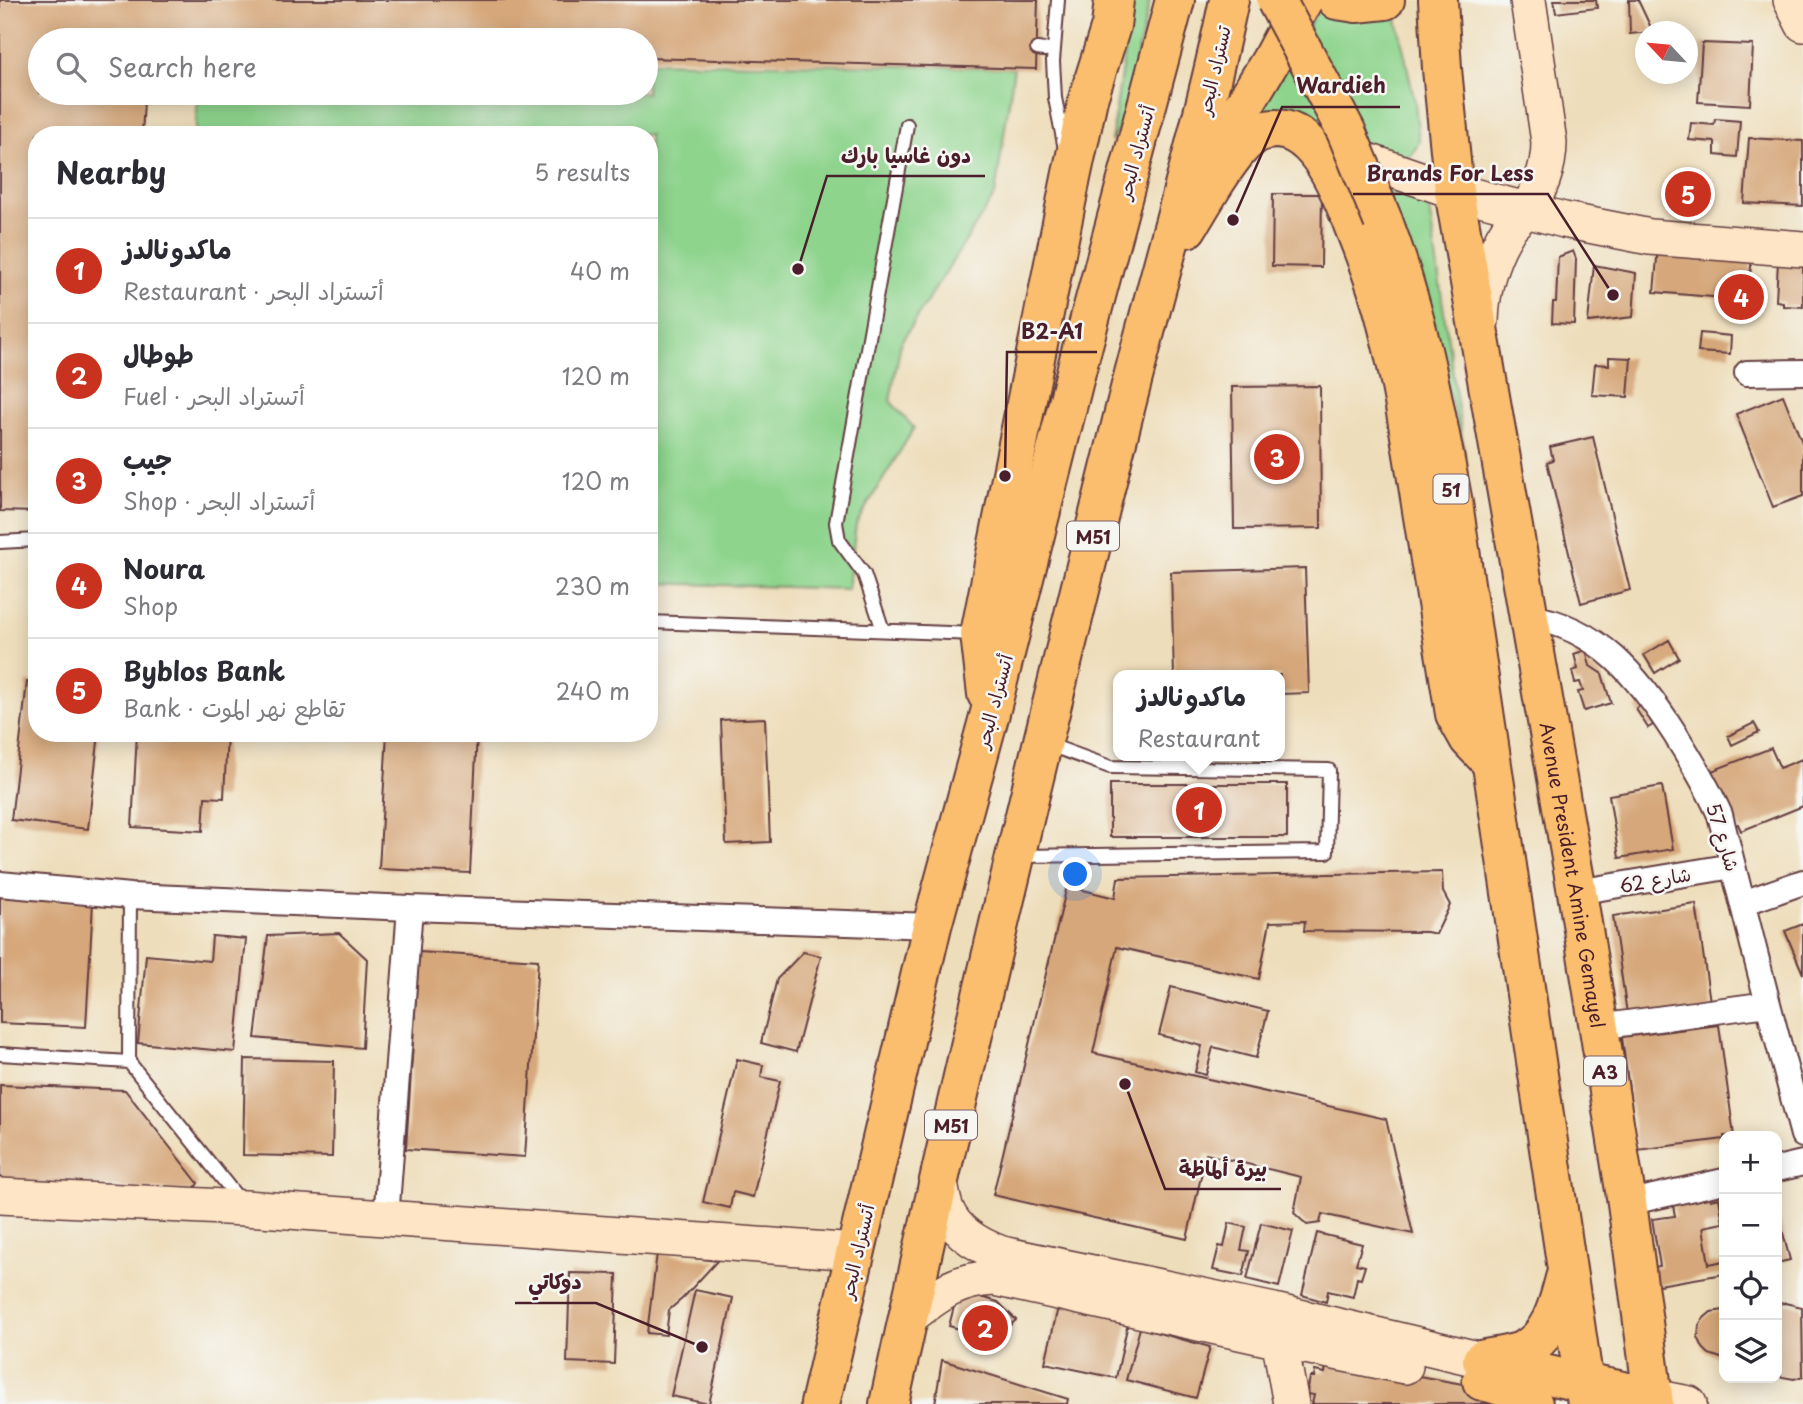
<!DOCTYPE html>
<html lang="en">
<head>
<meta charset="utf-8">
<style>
  :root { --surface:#fff; --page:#f7f7f7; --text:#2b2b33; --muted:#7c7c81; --line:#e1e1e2; --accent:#c8321e }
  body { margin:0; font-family:"Playpen Sans","Playpen Sans Arabic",sans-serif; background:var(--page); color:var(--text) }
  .controls { position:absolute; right:21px; bottom:21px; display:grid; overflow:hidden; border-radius:14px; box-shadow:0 4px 18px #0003 }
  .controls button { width:63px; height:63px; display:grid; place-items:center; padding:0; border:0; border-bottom:2px solid var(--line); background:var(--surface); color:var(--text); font:35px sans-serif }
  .compass { position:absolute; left:1635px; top:21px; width:63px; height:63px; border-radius:50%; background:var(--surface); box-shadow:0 4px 18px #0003; rotate:296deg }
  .you { position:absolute; left:1076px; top:875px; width:24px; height:24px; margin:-18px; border:5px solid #fff; border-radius:50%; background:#1a73e8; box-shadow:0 0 0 10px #1a73e833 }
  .badge { display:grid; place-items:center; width:46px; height:46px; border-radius:50%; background:var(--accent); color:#fff; font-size:23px; font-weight:700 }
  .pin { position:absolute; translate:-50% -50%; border:4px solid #fff; box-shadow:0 2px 7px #0006 }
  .popup { position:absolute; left:1113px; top:670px; width:172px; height:91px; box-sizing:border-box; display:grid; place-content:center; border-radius:14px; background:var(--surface); filter:drop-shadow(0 2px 5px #0005); font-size:23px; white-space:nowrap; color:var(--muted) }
  .popup b { font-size:26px; color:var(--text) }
  .popup::after { content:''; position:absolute; left:50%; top:100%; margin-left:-14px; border:14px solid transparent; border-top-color:var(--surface) }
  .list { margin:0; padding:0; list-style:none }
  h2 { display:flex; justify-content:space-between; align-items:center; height:91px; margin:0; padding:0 28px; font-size:30px }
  h2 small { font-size:23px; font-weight:400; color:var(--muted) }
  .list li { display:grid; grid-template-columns:46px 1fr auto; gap:21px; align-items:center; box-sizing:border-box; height:105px; padding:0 28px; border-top:2px solid var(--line) }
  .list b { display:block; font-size:26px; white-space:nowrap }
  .list p { margin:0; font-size:23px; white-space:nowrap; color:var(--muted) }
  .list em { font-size:23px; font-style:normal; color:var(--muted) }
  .icon { flex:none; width:38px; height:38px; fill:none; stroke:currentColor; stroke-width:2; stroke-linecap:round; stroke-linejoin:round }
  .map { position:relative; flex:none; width:1803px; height:1404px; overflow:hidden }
  .search { position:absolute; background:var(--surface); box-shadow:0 4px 18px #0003; left:28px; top:28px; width:630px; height:77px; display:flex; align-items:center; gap:18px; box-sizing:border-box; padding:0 24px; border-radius:38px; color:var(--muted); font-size:26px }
  .panel { position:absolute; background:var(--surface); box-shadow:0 4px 18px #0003; left:28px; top:126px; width:630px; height:616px; border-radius:28px }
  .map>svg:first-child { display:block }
</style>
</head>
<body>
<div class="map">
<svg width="1803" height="1404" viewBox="0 0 1803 1404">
  <rect width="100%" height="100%" fill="#f6f6f2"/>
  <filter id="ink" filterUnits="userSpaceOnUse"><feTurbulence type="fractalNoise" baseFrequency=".0143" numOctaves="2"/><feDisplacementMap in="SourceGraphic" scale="14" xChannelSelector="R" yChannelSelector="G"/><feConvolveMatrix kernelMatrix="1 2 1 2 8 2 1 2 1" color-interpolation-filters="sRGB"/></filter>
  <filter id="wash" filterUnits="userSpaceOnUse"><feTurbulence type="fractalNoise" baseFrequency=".00686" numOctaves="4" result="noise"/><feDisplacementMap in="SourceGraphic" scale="28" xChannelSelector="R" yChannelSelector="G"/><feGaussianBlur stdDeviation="1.57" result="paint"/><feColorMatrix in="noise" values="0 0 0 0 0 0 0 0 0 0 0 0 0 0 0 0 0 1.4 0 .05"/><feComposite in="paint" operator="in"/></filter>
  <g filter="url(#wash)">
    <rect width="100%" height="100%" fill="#eeddba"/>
    <!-- green -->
    <path fill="#8ed48d" stroke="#6c7a5c" stroke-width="2" d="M1132 0H1150L1122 122 1111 142Z
      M1393 0 1415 103 1419 141 1416 148 1407 159 1250 124 1320 7Z
      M646 62 1014 68 995 195 901 342 890 401 914 428 856 524 848 589 649 583V135H195L198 93H646Z
      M1381 190 1428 201 1465 458 1448 389Z"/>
    <g id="blocks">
      <!-- building -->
      <path fill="#d6a77a" d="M0 0H1038L1036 69 646 58V40H40V93H185L184 101 144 100 142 135H37V512L0 511Z
        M1554 0H1596L1597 8 1556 13Z
        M1629 0H1638L1653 32 1630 34Z
        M1702 43 1753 45 1750 105 1698 102Z
        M1715 119 1740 121 1737 157 1715 155V142L1689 140 1691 123 1714 125Z
        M1749 138 1803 141V206L1744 203Z
        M1273 194H1322L1321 267 1272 266Z
        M1658 247 1752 255 1748 300 1654 292Z
        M1573 251 1576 259 1574 324 1552 323 1553 302H1556L1558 257Z
        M1778 261 1803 262V307L1783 306V302L1776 301Z
        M1594 265 1636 273 1633 317 1588 322Z
        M1700 333 1731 336 1730 354 1698 352Z
        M1609 357 1631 358 1628 397 1592 395 1595 364 1609 365Z
        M1320 386 1321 528 1234 529 1232 387Z
        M1783 395 1803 445V496L1773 507 1736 414Z
        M1593 437 1630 590 1581 603 1547 462 1553 460 1550 447Z
        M1305 568 1309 693 1280 694V675H1174L1171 572Z
        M1669 640 1679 658 1655 673 1644 655Z
        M1586 650 1590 666 1602 674 1611 703 1584 711 1578 692 1583 691 1580 682 1575 683 1572 671 1578 669 1574 654Z
        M27 682 37 683V733H99L88 829 11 820Z
        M1641 705 1653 725 1648 728 1636 709Z
        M765 718 770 842 726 844 721 720Z
        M1754 723 1759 732 1732 745 1728 736Z
        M137 733H227L224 798 205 797 203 831 132 827Z
        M387 733H477L470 873 379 869Z
        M1771 748 1780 768 1802 759 1803 806 1741 831 1738 824 1730 827 1709 772Z
        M1110 784H1287V837H1110Z
        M1662 786 1673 849 1619 858 1609 795Z
        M1442 872 1443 892 1450 905 1436 934 1427 932 1304 931 1305 921 1270 922 1259 979 1117 947 1093 1053 1386 1119 1413 1234 1322 1214 1320 1223 1307 1225 1294 1213 1301 1177 1206 1154 1187 1239 993 1195 1067 886 1115 898 1118 878Z
        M0 897 93 902 86 1027 0 1023Z
        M1696 904 1711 1009 1628 1021 1613 916Z
        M1803 924V974L1785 931Z
        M339 933 367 959 362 1048 255 1038 268 936Z
        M212 936 246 939 235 1052 138 1043 146 955 210 961Z
        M419 952 538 960 525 1157 406 1149Z
        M803 952 821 956 796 1052 761 1043 777 979Z
        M1171 987 1268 1011 1256 1058 1213 1047 1206 1075 1195 1072 1202 1046 1159 1035Z
        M1719 1025 1734 1136H1724V1139L1637 1150 1622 1037Z
        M245 1059 334 1061 332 1157 243 1155Z
        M737 1059 763 1065 761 1077 780 1081 753 1197 733 1192 730 1208 703 1202Z
        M0 1085 125 1090 198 1183 193 1191 0 1183Z
        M1709 1195 1710 1200 1719 1198 1723 1223 1703 1227 1709 1264 1724 1261V1274L1647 1287 1643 1269 1660 1266 1652 1219 1675 1216 1673 1205 1686 1202V1199Z
        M1777 1210 1790 1260 1777 1263Z
        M1229 1223 1246 1227 1241 1250 1249 1251 1243 1276 1213 1270 1219 1246 1224 1247Z
        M1261 1223 1293 1231 1279 1287 1247 1279Z
        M1317 1233 1362 1244 1356 1264 1365 1266 1361 1279 1357 1278 1353 1297 1328 1291 1326 1302 1302 1295Z
        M657 1253 717 1261 683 1298 669 1310 666 1335 647 1333Z
        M570 1273 617 1274 614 1364 567 1362Z
        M695 1290 733 1298 709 1404 671 1396Z
        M958 1291 998 1302 1016 1320 988 1345 977 1334 949 1326Z
        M1060 1299 1130 1314 1116 1378 1045 1363Z
        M1785 1303 1802 1307 1803 1376 1794 1379 1777 1376V1304Z
        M1724 1310V1359L1709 1354 1703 1348 1698 1337 1699 1325 1704 1318 1711 1312Z
        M1140 1328 1210 1347 1196 1398 1126 1380Z
        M1327 1359 1495 1390 1492 1404H1312L1314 1395 1307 1394 1310 1377H1314L1315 1371 1325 1373Z
        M942 1360 1068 1399 1067 1404H935Z"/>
    </g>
  </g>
  <g filter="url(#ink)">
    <use href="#blocks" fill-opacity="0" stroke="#633c40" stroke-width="2"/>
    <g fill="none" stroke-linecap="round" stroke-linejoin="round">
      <defs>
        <path id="lane" d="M1058 0 1053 61 1055 98 1065 149
          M1037 49 1044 50 1054 48
          M0 542 37 540
          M649 622 976 634
          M883 630 864 574 839 540 836 523 907 125
          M1019 856 1327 852 1329 770 1110 767 1047 744
          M130 896 129 1062 241 1202
          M0 1054 129 1062"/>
        <path id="street" d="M1747 373 1803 372
          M1529 617C1599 627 1639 678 1675 734 1692 761 1707 786 1720 815L1768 1004 1803 1135
          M0 884 130 896 410 908 932 926
          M1577 892 1733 866
          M1743 903 1803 882
          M1598 1027 1768 1004
          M1777 1169 1803 1163
          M1627 1203 1724 1181
          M386 1218 410 908"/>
        <path id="secondary" d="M1791 0 1803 24
          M1336 150 1454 191 1564 220 1650 237 1803 249
          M1481 321C1482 287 1491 256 1509 228 1513 222 1519 218 1524 212 1540 193 1549 167 1549 142L1528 0
          M939 1176C941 1187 942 1199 946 1209 955 1232 980 1246 1002 1254L1274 1311 1482 1360
          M0 1196 245 1208 856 1252
          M908 1318C938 1295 955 1280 994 1278L1280 1341 1405 1366
          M1276 1321 1291 1404
          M1653 1397 1689 1404"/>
        <g id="highway">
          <path d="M1337 0 1356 3 1385 0"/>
          <path id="s1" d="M1438 0 1442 69 1454 191 1577 892 1627 1203 1654 1404"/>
          <path d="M1215 160 1224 138 1271 60 1303 0"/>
          <path d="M1383 221C1418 312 1435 407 1453 503L1587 1404"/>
          <path d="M1187 228C1203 204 1234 142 1260 132 1312 113 1341 192 1354 227 1367 260 1380 293 1388 328 1406 398 1415 470 1427 541 1436 599 1446 656 1455 714L1469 739 1490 761"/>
          <path d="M987 694 980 634 1071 178 1088 99 1111 26 1114 0"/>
          <path d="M1485 1359C1496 1357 1508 1355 1519 1352 1549 1341 1558 1306 1565 1278"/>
          <path d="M1482 1360 1584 1383 1653 1397"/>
          <path d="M1482 1381C1501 1385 1519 1392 1533 1404"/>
          <path d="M820 1404 932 926 990 713 1080 356 1175 0"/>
          <path d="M889 1404C960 1078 1039 753 1120 429 1155 286 1199 145 1229 0"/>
        </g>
      </defs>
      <!-- lane casing -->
      <use href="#lane" stroke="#633c40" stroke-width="16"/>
      <!-- street casing -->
      <use href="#street" stroke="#633c40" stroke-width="28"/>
      <!-- secondary casing -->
      <use href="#secondary" stroke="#633c40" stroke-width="38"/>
      <!-- highway casing -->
      <use href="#highway" stroke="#633c40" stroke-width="42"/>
      <!-- lane -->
      <use href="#lane" stroke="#fff" stroke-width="12"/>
      <!-- street -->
      <use href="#street" stroke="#fff" stroke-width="24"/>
      <!-- secondary -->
      <use href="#secondary" stroke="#fde5c5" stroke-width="35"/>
      <!-- highway -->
      <use href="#highway" stroke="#fbbe6e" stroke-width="38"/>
      <defs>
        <path id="highway-bridge" d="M1276 0 1346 131 1383 221"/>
      </defs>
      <!-- highway-bridge casing -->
      <use href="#highway-bridge" stroke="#633c40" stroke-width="42" stroke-linecap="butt"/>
      <!-- highway-bridge -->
      <use href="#highway-bridge" stroke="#fbbe6e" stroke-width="38"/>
    </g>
  </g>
  <g text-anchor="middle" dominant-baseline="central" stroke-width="5" stroke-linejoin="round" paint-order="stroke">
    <!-- shield labels -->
    <g fill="#f6f6f2" stroke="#7e6067" stroke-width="2">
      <rect x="1433.5" y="474.5" width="35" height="29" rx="5"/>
      <rect x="1067" y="521.5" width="52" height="29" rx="5"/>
      <rect x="1584" y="1056.5" width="42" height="29" rx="5"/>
      <rect x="925" y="1110.5" width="52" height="29" rx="5"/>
    </g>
    <g font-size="18" font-weight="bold" fill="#4a1f2b">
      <text x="1451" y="489">51</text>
      <text x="1093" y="536">M51</text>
      <text x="1605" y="1071">A3</text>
      <text x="951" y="1125">M51</text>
    </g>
    <!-- street labels -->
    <g font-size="19" fill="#4a1f2b" stroke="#f6f6f2">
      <text transform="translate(1213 70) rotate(-77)">تستراد البحر</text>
      <text transform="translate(1135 152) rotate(-75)">أتستراد البحر</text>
      <text transform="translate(993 701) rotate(-75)">أتستراد البحر</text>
      <text transform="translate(1724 837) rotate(73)">شارع 57</text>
      <text stroke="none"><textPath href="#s1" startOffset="886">Avenue President Amine Gemayel</textPath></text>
      <text transform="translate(1655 879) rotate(-10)">شارع 62</text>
      <text transform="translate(856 1251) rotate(-77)">أتستراد البحر</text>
    </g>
  </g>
  <!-- callouts -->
  <path fill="none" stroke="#4a1f2b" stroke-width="2.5" d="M1233 220L1282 107H1400M798 269L827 176H985M1613 295L1548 194H1353M1005 476L1007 352H1097M1125 1084L1165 1189H1281M702 1347L596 1303H515"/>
  <g fill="#4a1f2b" stroke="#f6f6f2" stroke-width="2.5">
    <circle cx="1233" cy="220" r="7"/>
    <circle cx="798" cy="269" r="7"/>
    <circle cx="1613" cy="295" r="7"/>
    <circle cx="1005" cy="476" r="7"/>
    <circle cx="1125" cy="1084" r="7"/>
    <circle cx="702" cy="1347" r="7"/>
  </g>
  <g font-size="21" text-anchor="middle" font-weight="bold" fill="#4a1f2b" stroke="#f6f6f2" stroke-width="5" stroke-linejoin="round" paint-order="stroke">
    <text x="1341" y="93">Wardieh</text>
    <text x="906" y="163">دون غاسيا بارك</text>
    <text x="1450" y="181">Brands For Less</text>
    <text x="1052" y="339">B2-A1</text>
    <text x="1223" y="1176">بيرة ألماظة</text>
    <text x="555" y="1289">دوكاتي</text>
  </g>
</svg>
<div class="controls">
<button>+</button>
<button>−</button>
<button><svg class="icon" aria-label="locate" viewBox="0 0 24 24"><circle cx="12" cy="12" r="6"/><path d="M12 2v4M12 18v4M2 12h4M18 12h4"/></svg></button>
<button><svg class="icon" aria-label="layers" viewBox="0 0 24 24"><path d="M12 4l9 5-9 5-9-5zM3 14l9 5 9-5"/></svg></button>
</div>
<svg class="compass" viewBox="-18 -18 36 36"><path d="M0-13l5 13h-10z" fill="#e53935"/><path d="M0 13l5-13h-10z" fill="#7c7c81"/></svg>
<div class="you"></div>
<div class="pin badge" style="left:1199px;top:810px">1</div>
<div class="popup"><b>ماكدونالدز</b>Restaurant</div>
<div class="pin badge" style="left:985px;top:1328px">2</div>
<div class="pin badge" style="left:1277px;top:457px">3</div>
<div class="pin badge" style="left:1741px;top:297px">4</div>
<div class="pin badge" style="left:1688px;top:194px">5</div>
<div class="search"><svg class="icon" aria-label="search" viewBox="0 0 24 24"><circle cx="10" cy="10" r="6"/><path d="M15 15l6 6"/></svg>Search here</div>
<section class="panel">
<h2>Nearby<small>5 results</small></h2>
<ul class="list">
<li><span class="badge">1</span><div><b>ماكدونالدز</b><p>Restaurant · أتستراد البحر</p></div><em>40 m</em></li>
<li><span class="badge">2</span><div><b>طوطال</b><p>Fuel · أتستراد البحر</p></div><em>120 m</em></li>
<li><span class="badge">3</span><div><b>جيب</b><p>Shop · أتستراد البحر</p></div><em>120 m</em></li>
<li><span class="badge">4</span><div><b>Noura</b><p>Shop</p></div><em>230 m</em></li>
<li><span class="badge">5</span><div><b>Byblos Bank</b><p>Bank · تقاطع نهر الموت</p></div><em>240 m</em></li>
</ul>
</section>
</div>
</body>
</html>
